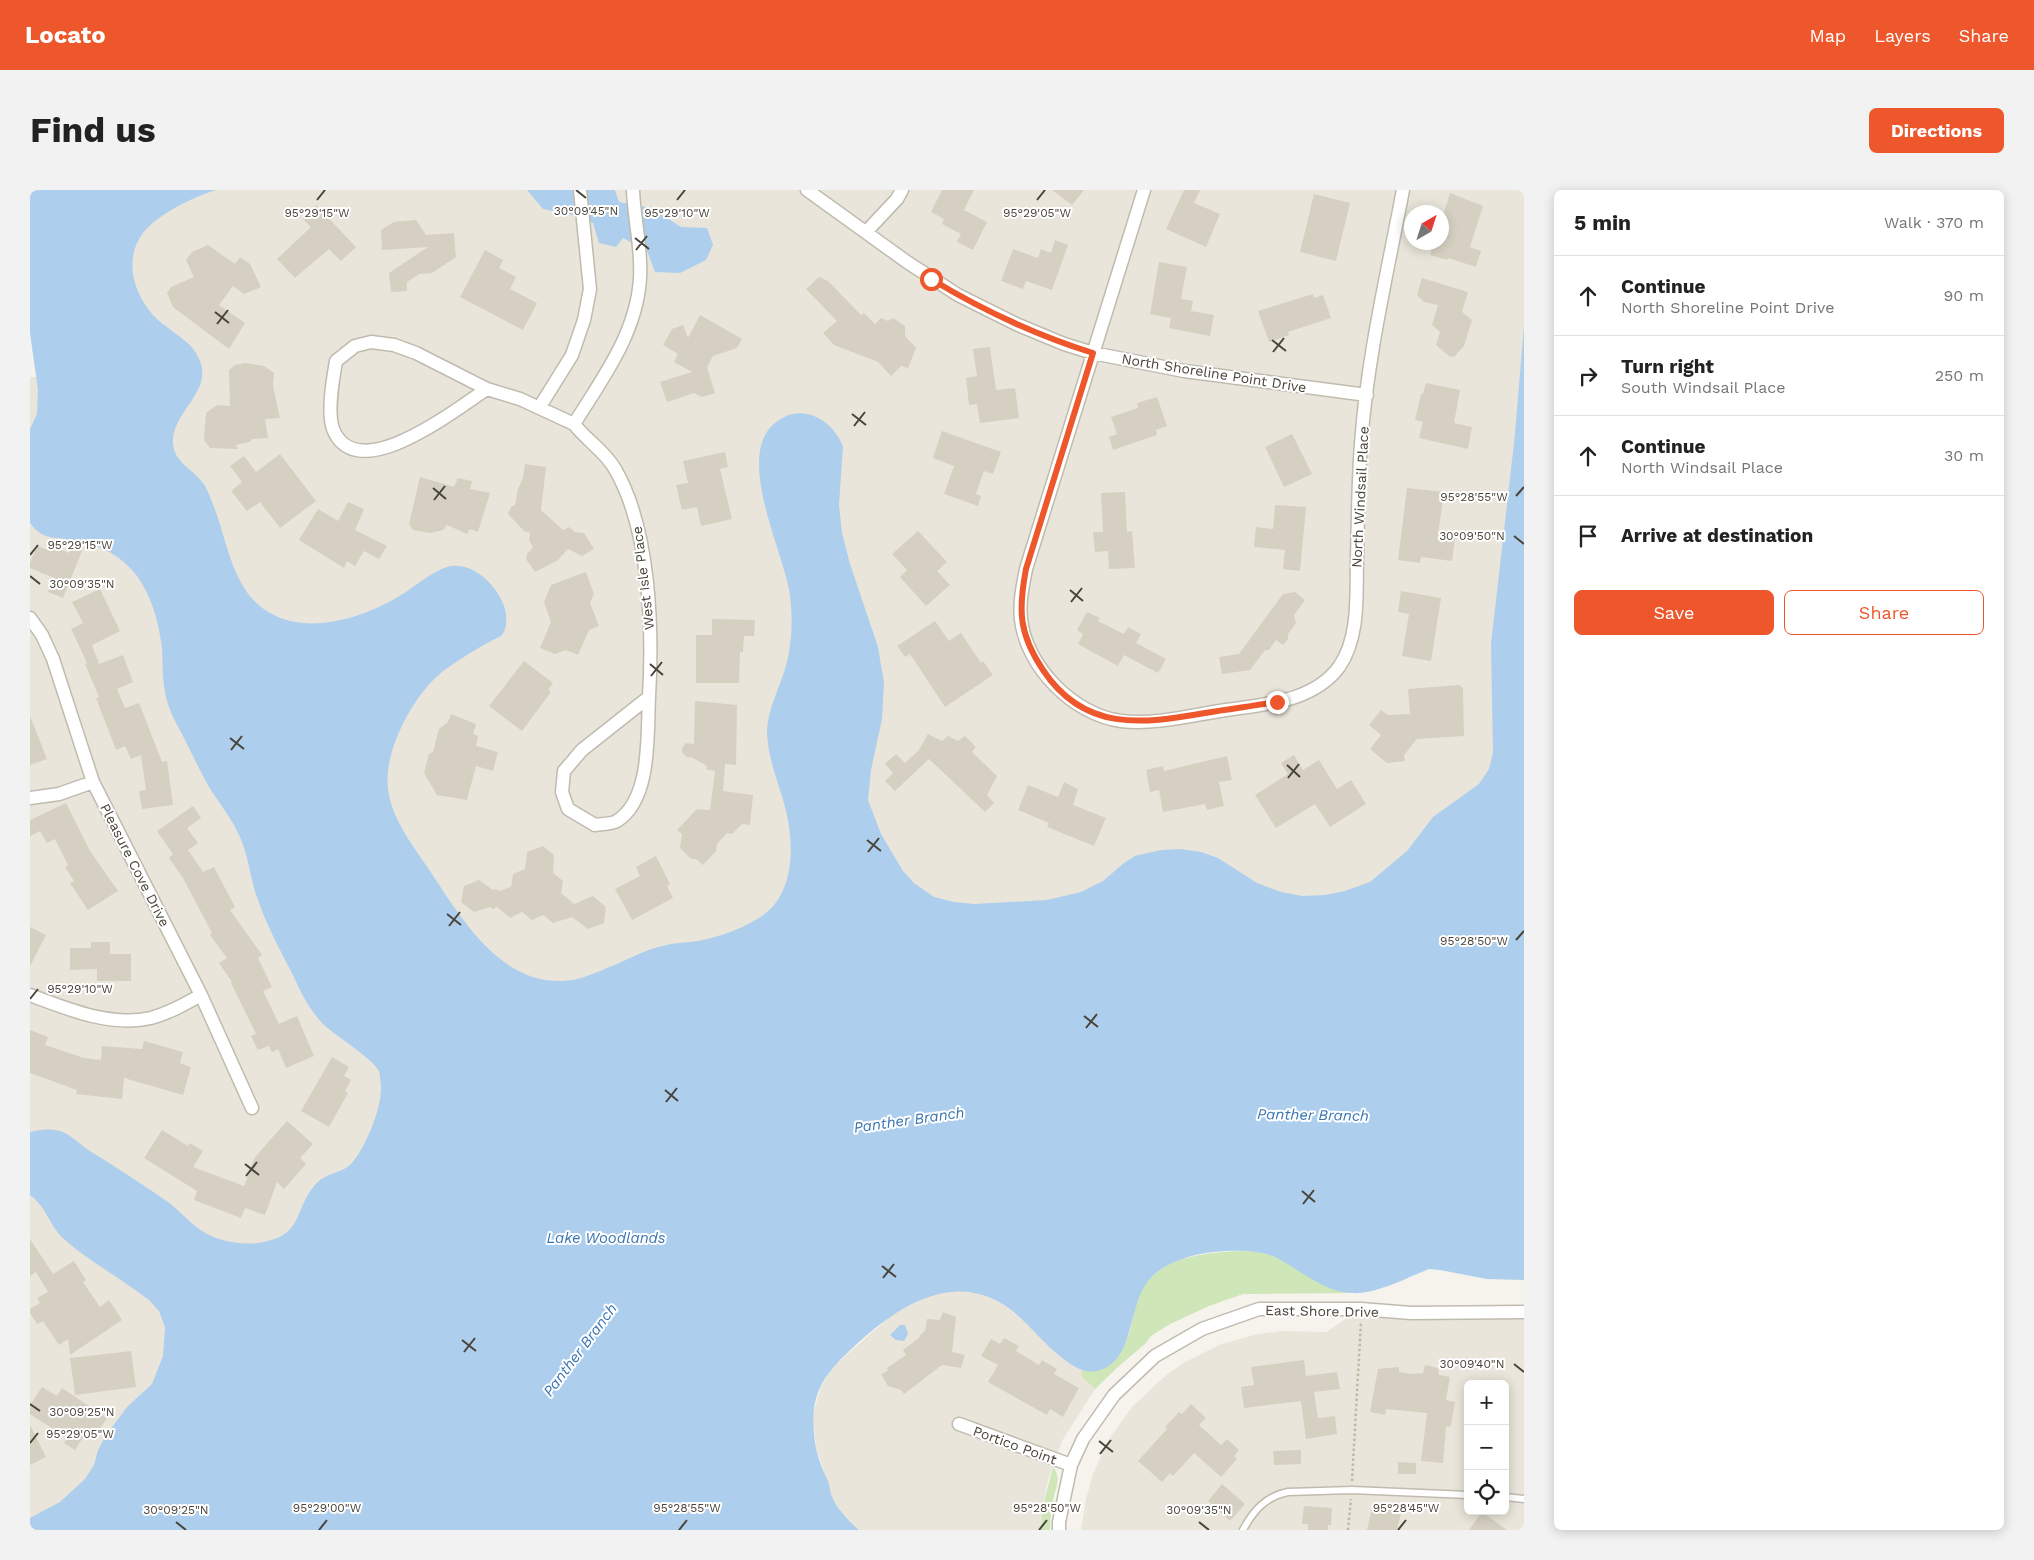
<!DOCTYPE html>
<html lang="en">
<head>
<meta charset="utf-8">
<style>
  :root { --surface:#fff; --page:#f2f2f2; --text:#222; --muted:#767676; --line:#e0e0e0; --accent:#ed572b }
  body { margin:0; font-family:"Work Sans",sans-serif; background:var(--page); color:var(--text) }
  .controls { position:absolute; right:15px; bottom:15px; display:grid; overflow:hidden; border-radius:8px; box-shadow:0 2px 12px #0003 }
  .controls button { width:45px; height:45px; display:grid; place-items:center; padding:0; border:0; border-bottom:1px solid var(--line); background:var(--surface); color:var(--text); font:25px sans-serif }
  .compass { position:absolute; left:1374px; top:15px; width:45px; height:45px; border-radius:50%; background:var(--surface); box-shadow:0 2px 12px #0003; rotate:39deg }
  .stop { position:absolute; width:15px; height:15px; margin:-11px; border:4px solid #ed572b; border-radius:50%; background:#fff }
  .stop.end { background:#ed572b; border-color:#fff; box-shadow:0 1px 5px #0008 }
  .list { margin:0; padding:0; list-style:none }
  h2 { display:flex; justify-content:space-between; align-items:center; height:65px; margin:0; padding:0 20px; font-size:21px }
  h2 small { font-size:16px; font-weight:400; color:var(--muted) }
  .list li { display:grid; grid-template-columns:32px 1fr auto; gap:15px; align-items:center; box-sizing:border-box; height:80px; padding:0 20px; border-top:1px solid var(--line) }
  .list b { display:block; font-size:19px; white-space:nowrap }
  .list p { margin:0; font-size:16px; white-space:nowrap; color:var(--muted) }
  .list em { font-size:16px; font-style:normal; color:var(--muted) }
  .actions { display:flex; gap:10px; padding:15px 20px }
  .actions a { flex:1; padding:11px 0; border:1px solid var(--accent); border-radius:8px; text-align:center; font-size:18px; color:var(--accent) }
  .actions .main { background:var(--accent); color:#fff }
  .icon { flex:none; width:28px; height:28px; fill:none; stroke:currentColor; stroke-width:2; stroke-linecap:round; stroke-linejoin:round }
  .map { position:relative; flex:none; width:1494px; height:1340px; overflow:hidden; border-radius:8px }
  header { display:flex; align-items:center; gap:30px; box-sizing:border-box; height:70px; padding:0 25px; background:var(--accent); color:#fff }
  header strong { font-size:24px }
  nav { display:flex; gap:28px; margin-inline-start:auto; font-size:18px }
  .intro { display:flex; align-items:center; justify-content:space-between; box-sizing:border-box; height:120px; padding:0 30px }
  h1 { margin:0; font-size:35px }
  .button { padding:12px 22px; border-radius:8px; background:var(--accent); color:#fff; font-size:18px; font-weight:700 }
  main { display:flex; gap:30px; padding:0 30px }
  aside { flex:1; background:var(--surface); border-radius:8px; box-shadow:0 2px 12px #0003 }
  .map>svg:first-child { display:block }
</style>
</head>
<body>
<header>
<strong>Locato</strong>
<nav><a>Map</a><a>Layers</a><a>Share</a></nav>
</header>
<div class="intro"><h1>Find us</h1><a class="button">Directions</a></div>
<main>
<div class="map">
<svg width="1494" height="1340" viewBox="0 0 1494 1340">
  <rect width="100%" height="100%" fill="#f5f3ec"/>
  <!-- residential -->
  <path fill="#e9e5da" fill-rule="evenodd" d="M90 0H1494V644L1330 724 484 836 94 209ZM1382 22H1412V52H1382Z
    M0 187H6L134 393 386 910 25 1340H0Z
    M931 1100 951 1104 971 1113 995 1132 1044 1177 1052 1180 1051 1186 1065 1199 1032 1251 1018 1290 1012 1320 1011 1340H829L811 1322 802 1307 787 1260 782 1227 791 1197 803 1177 864 1123 903 1104Z
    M1331 1119 1494 1122V1340H1051L1056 1309 1063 1284 1079 1249 1102 1217 1134 1187 1153 1173 1189 1155 1227 1144 1252 1141 1296 1142ZM1438 1194H1475V1321H1438Z"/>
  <!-- green -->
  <path fill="#cee6b8" d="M1210 1061 1229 1062 1245 1066 1304 1099 1319 1103 1213 1104 1179 1116 1140 1134 1121 1146 1115 1154 1089 1176 1065 1199 1051 1186 1052 1180 1067 1181C1076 1171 1089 1161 1096 1150 1103 1140 1102 1124 1106 1112 1120 1068 1170 1063 1210 1061Z
    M1023 1277C1032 1288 1025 1299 1023 1311 1021 1321 1020 1331 1020 1340H1011L1012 1320Z"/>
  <!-- water -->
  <path fill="#adceed" d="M0 0H186C163 7 128 24 113 43 92 71 105 107 127 129 143 144 165 152 171 174 180 203 142 223 143 252 143 272 163 279 173 293 177 298 180 307 182 312 198 350 201 401 240 423 279 446 336 427 371 405 386 396 401 382 417 377 441 370 466 394 474 416 477 424 478 439 471 446 468 448 464 449 461 451 446 459 430 469 416 479 385 501 353 560 358 599 362 631 385 658 402 684 412 699 421 714 432 728 459 765 497 800 547 789 560 786 574 779 587 774 603 767 619 758 637 755 647 752 658 753 668 751 691 747 730 733 744 715 766 688 763 645 754 613 747 589 737 565 737 540 738 519 749 499 755 479 762 456 763 429 760 405 754 362 704 266 745 233 771 211 802 229 813 256L809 315 812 343 820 374 848 457 854 493 852 529 841 580 838 610 851 644 873 681 884 693 904 707 924 712 944 714 1017 710 1051 702 1073 691 1094 673 1105 666 1131 660 1150 659 1171 662 1188 668 1227 693 1251 702 1272 706 1295 705 1315 701 1340 692 1377 661 1403 627 1449 594 1459 579 1463 563 1461 454 1485 244 1494 136V1090L1457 1089 1410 1080 1399 1079C1376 1088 1345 1105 1321 1103 1294 1102 1270 1080 1247 1068 1227 1057 1179 1060 1158 1067 1144 1072 1128 1078 1119 1090 1097 1115 1106 1172 1067 1181 1053 1184 1041 1175 1031 1167 1009 1150 994 1126 969 1112 912 1080 854 1127 814 1166 786 1194 780 1214 785 1252 787 1266 792 1279 798 1291 800 1297 800 1303 803 1309 809 1321 819 1331 829 1340H0V1328L30 1312 55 1289 64 1275 68 1260 76 1245 98 1216 122 1194 133 1166 135 1137 129 1121 119 1110C92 1089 60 1072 35 1050 19 1036 17 1017 0 1005V942C38 933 40 950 68 966 92 981 115 996 138 1012 149 1020 158 1031 169 1039 187 1052 216 1057 238 1051 273 1043 265 1017 285 995 296 982 310 984 320 975 335 960 351 919 351 899 351 894 350 885 349 881 342 868 306 846 294 835 280 821 271 803 263 785 250 760 237 736 228 710 220 689 219 667 210 647 202 629 189 613 179 597 169 579 161 562 152 544 147 535 142 526 139 517 132 498 133 478 132 458 129 433 122 407 107 386 90 363 63 352 36 349 18 347 12 348 0 333V239L7 224 8 200 0 143Z
    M497 0H585L589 12 621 18 651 37 677 38 683 55 676 70 650 83 625 82 617 61 593 48 586 57 569 53 563 33 544 25 513 19Z
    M870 1135H875L878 1144 874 1151 866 1150 860 1145Z"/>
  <!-- building -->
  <path fill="#d6d0c2" d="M912 0H944L934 20 957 32 943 60 927 52 931 44 912 34 914 29 901 22Z
    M1022 0H1054L1042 15Z
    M1154 0H1170L1164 13 1190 24 1176 57 1136 39Z
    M1420 3 1453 16 1440 57 1451 61 1446 77 1418 68 1417 70 1400 65 1404 52H1412V29Z
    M1284 4 1320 13 1306 71 1270 62Z
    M286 15 326 57 311 71 299 59 265 88 247 69 281 37 272 28Z
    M386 30 396 45 424 43 426 67 402 83 389 84 377 92V101L361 102 359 83 398 57 352 60 351 40 364 32Z
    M1025 50 1038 55 1022 100 996 91 993 99 971 91 983 59 1008 68 1011 59 1021 63Z
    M178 55 205 74 210 67 220 74 231 97 214 104 203 96 189 115 215 133 199 159 143 117 137 103 141 97 164 87 156 70 162 62Z
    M455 60 473 70 469 78 486 87 480 99 507 113 493 140 430 107Z
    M1129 72 1157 77 1151 109 1163 111 1161 121 1184 125 1180 146 1139 138 1141 128 1120 124Z
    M789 87 798 91 831 125 834 123 845 134 851 128 858 131 863 128 875 136V146L886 158 878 178 871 176 861 186 848 172 804 155 793 143 807 131 776 99Z
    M1392 88 1438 102 1432 122 1442 130 1434 156 1424 167 1419 166 1406 155 1410 142 1402 135 1408 115 1394 112 1387 105Z
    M1283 104 1284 108 1293 105 1301 128 1258 142 1259 145 1239 152 1228 121Z
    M670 125 712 149 707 158 683 166 677 177 685 203 672 207 664 203 637 212 630 192 662 182 644 172 648 164 633 155 642 139 653 135 658 148Z
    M960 157 966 200 985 198 989 228 950 233 947 214 939 215 936 188 947 186 943 159Z
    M215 173 234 176 244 183 243 196 250 228 235 229 238 248 222 249 220 252 206 255 208 259 180 258 174 250 176 223 187 215 200 216 199 180 205 175Z
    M1396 193 1430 200 1424 233 1442 237 1438 259 1389 248 1393 232 1385 230 1391 204H1393Z
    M1127 207 1137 236 1126 240 1127 245 1083 260 1079 247 1087 244 1081 227 1108 218 1107 213Z
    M912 241 971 262 963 284 954 281 946 304 951 306 948 316 914 304 924 276 903 268Z
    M1262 244 1282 284 1254 297 1235 257Z
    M695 262 698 277 690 279 702 329 671 336 667 317 652 320 646 295 658 293 653 271Z
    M250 264 286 311 250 338 230 312 217 321 201 301 212 292 200 276 214 266 226 282Z
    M495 274 516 277 511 320 533 340 539 337 545 342 554 343 564 359 552 366 538 359 528 370 505 382 496 369 497 364 503 357 499 350 500 343 494 341 478 324 481 317 485 315 488 299 493 288Z
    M390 287 424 297 428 288 442 291 440 299 460 303 448 342 440 339 437 344 417 335 413 340 400 343 383 340 379 334Z
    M1377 298 1414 302 1408 345 1425 347 1422 371 1391 367 1390 373 1368 370Z
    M1095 302 1097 342 1102 341 1105 378 1079 379 1078 361 1065 362 1063 342H1073L1071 303Z
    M318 312 334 319 325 340 357 356 349 369 334 361 325 376 317 371 314 378 269 350 288 319 308 331Z
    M1245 315 1276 317 1270 381 1253 379 1255 360 1224 357 1226 337 1243 339Z
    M888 341 917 372 907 381 920 395 896 416 870 387 877 380 862 364Z
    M20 355 39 363 41 356 52 361 33 408 18 402 24 388 0 378V373L7 356 18 360Z
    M556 382 564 404 560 413 569 436 559 440 548 465 536 460 525 464 510 458 521 432 514 412 521 395Z
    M70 399 90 441 62 455 69 474 93 465 103 492 87 499 95 518 109 513 132 572 137 571 143 615 112 619 109 601 116 600 111 565 101 569 95 556 86 560 66 508 69 507 55 474 57 473 41 439 53 433 42 412Z
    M1371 401 1411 408 1401 471 1372 466 1379 424 1368 422Z
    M1265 402 1275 410 1264 425 1266 433 1258 444V449L1253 455 1246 450 1239 460H1235L1220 480 1192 484 1189 467 1209 464 1253 404Z
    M1057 422 1070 428 1068 431 1094 444 1098 437 1111 444 1106 453 1136 469 1128 483 1094 465 1088 476 1048 454 1053 444 1047 440Z
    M682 429 725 430 724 446H714L713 462H710L709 493H666V445H682Z
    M905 431 919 451 931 443 951 473 953 471 963 485 915 517 880 464 875 467 867 456Z
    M494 471 523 493 518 500 521 502 492 541 459 516Z
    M1429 495 1433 498 1434 546 1387 549 1374 565 1375 571 1357 573 1340 559 1351 545 1339 535 1351 520 1358 525 1380 524 1378 499Z
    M665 511 707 515 706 575 695 574 693 601 723 605 720 635 712 634 702 644 697 643 687 654 686 661 673 675 666 669H661L650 658 652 644 647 640 667 619 680 620 685 581 676 579 677 576 663 568 656 567 652 562V558L656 553 664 554Z
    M421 524 446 534 443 544 448 546 446 556 468 562 463 581 446 576 437 610 407 605 394 583 399 564 403 562 409 539 418 532Z
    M0 526 17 569 0 575Z
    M898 544 912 551 918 546 928 551 935 546 946 557 942 562 967 586 957 605 964 613 955 622 899 569 865 601 855 591 863 583 855 574 866 564 875 573 889 560Z
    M1264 565 1273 580 1289 570 1307 599 1321 590 1336 614 1300 637 1285 614 1246 638 1225 605 1258 584 1251 573Z
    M1197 566 1202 590 1189 592 1194 616 1177 620 1175 614 1133 622 1129 600 1120 602 1116 580 1133 576 1134 581Z
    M1034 592 1048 599 1043 615 1076 628 1064 656 1017 637 1019 633 988 620 998 595 1028 607Z
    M36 613 60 661 88 701 58 720 40 693 44 691 35 677 38 675 25 649 17 653 10 641 0 646V630Z
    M163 616 171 628 157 638 168 653 158 660 173 682 184 677 205 717 200 720 232 765 228 768 242 797 233 801 249 834 267 826 284 866 256 878 248 859 242 862 239 856 228 860 221 846 226 844 201 793 202 792 189 773 197 768 180 745 182 743 153 688 139 668 143 664 127 641Z
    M513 656 524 665 523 683 533 691 531 703 544 714 563 706 576 717 574 733 558 739 542 727 523 733 513 725 502 730 492 722 480 728 467 717 463 719 460 717 444 722 431 712 434 696 449 690 463 700 466 699 469 701 481 697 483 684 495 679 497 662Z
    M626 666 640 694 637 696 643 708 602 730 585 699 610 686 606 677Z
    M0 737 16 745 0 776Z
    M61 752H80V764H101V791H67V779L40 780V758H61Z
    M0 840 18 847 15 855 54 868 71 870 72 856 112 859 114 851 153 862 150 873 161 877 153 905 94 888 92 909 46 904 47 900 0 883Z
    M302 867 319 877 314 886 321 890 315 901 318 903 299 937 271 921Z
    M257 931 283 954 270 968 276 974 254 999 247 992 235 1025 215 1018 211 1028 164 1010 167 1001 114 968 132 940 158 956 160 953 173 961 163 977 214 996 225 967Z
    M0 1049 23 1084 44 1071 56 1090 53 1092 70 1117 79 1110 92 1130 40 1165 38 1149 29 1155 13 1131 7 1134 0 1123V1119L10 1113 7 1108 18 1102 6 1082 0 1086Z
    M913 1122 926 1127 922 1162 935 1165 931 1178 912 1175 874 1204 871 1200 858 1196 851 1184 858 1181 857 1178 876 1165 873 1160 890 1147 889 1146 895 1141 897 1129 910 1130Z
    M974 1148 989 1156 986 1161 1009 1175 1012 1170 1027 1179 1024 1184 1049 1198 1033 1227 1020 1219 1017 1225 958 1192 968 1175 951 1166 961 1149 970 1154Z
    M101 1161 106 1197 45 1205 40 1168Z
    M1274 1170 1276 1186 1307 1182 1310 1199 1284 1202 1288 1228 1305 1226 1307 1244 1276 1249 1271 1211 1214 1218 1211 1197 1224 1195 1221 1177Z
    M1395 1175 1408 1178 1409 1185 1420 1187 1416 1210 1425 1212 1421 1236 1416 1237 1413 1273 1391 1271 1397 1223 1356 1219 1355 1225 1340 1222 1348 1179 1369 1177V1182L1382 1184 1393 1183Z
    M12 1197 27 1206 32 1198 77 1228 67 1243 59 1238 45 1260 34 1253 37 1248 0 1224V1215Z
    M1161 1214 1176 1228 1169 1235 1191 1255 1197 1249 1209 1260 1204 1266 1207 1269 1191 1287 1164 1263 1143 1286 1140 1283 1132 1292 1108 1271 1137 1239 1135 1237 1149 1222 1152 1224Z
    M0 1235 16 1267 0 1275Z
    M1271 1260V1274L1244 1275 1243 1261Z
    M1368 1272 1386 1273V1284H1368Z
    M1192 1294 1215 1314 1200 1331 1178 1311Z
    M1343 1313 1372 1319 1367 1340H1337Z
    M1274 1316 1302 1318 1301 1335H1298V1340H1278V1334H1272Z
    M1452 1322 1477 1340H1439Z"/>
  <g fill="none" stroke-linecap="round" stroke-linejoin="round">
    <defs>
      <path id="lane" d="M1475 1307 1494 1309
        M1213 1340C1223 1321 1236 1306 1258 1302L1322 1300 1438 1305"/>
      <path id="street" d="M777 0 877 72 928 105 986 134 1034 154 1063 163 1154 181 1337 205
        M1114 0 996 379C993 395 989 412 991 429 996 477 1044 525 1091 531 1126 535 1162 525 1196 520 1235 514 1283 512 1309 477 1330 447 1326 404 1327 369 1328 331 1328 292 1331 254 1337 169 1357 84 1373 0
        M836 42 867 9 872 0
        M341 152 364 155 386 163 457 199C427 218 327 299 303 239 297 222 303 189 306 171L325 156Z
        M457 199 490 209 544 234C556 250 575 261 585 279 620 339 623 438 619 507
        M509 218 542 165 554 130 560 99 550 0
        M544 234C572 189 607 143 610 88 612 59 604 29 603 0
        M0 428 12 445 23 469 63 592 171 805 222 918
        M619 507C617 543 622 609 587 631 582 634 571 634 565 635L538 619 532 602 534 581 552 560Z
        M0 608 29 604 63 592
        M0 805C37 819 80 837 121 828 139 823 155 814 171 805
        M929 1234 1041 1275
        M1029 1340V1332L1041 1275 1053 1249 1084 1205 1125 1166 1172 1139 1229 1119H1331L1381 1123 1494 1122"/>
    </defs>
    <!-- lane casing -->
    <use href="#lane" stroke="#c0bbaf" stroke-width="9"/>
    <!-- street casing -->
    <use href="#street" stroke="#c0bbaf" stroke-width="15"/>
    <!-- path -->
    <path stroke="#c1b8a1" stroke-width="2.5" stroke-dasharray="2.5 2.5" stroke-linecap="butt" d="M1322 1291 1331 1132
      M1318 1340 1321 1309"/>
    <!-- lane -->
    <use href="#lane" stroke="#fff" stroke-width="6"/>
    <!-- street -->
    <use href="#street" stroke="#fff" stroke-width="12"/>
  </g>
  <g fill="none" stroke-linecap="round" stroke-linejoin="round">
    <!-- route -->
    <path stroke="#ed572b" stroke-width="6" d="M901 89C952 120 1006 145 1063 163L996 379C988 421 989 444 1013 480 1054 542 1112 534 1175 523 1199 519 1223 516 1247 512"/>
  </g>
  <!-- ticks -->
  <path fill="none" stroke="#49443a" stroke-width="2" d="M546 0 556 8M287 10 295 0M647 10 655 0M1007 10 1015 0M605 48 619 59M606 60 617 46M185 122 199 133M187 134 198 120M1242 150 1256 161M1243 162 1254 148M822 224 836 235M824 236 835 222M403 298 416 309M1486 306 1494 297M404 310 415 296M1484 346 1494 354M0 365 8 355M0 386 10 394M1040 400 1053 411M1041 412 1052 398M620 474 633 485M621 486 632 472M200 548 214 559M201 560 212 546M1257 575 1270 587M1258 588 1269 574M837 650 851 661M838 662 849 648M417 724 431 735M419 736 430 722M1486 750 1494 741M0 809 8 799M1054 826 1068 837M1056 838 1067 824M635 900 648 911M636 912 647 898M215 974 229 985M216 986 227 972M1272 1001 1285 1012M1273 1014 1284 1000M852 1076 866 1087M853 1088 864 1074M432 1150 446 1161M434 1162 445 1148M1484 1174 1494 1182M0 1214 10 1221M1069 1251 1083 1262M0 1253 8 1243M1070 1264 1081 1250M146 1332 156 1340M1169 1332 1179 1340M289 1340 297 1330M649 1340 657 1330M1009 1340 1017 1330M1368 1340 1376 1330"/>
  <g text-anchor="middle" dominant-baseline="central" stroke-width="4" stroke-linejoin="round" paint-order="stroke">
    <!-- street labels -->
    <g font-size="14" fill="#49443a" stroke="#fff">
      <text transform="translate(1184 183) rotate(9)">North Shoreline Point Drive</text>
      <text transform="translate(1330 307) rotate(-87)">North Windsail Place</text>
      <text transform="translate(613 388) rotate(-97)">West Isle Place</text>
      <text transform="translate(105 675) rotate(63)">Pleasure Cove Drive</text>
      <text transform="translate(1292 1121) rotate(1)">East Shore Drive</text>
      <text transform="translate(985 1255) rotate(20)">Portico Point</text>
    </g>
    <!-- water labels -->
    <g font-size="15" font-style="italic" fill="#3874b0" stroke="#fff">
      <text transform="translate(1283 925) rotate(1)">Panther Branch</text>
      <text transform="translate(879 930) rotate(-8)">Panther Branch</text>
      <text x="576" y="1048">Lake Woodlands</text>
      <text transform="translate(550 1160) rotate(-53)">Panther Branch</text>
    </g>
  </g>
  <g font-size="12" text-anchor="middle" fill="#49443a" stroke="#fff" stroke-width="4" stroke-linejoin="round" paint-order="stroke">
    <text x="556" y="25">30°09'45"N</text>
    <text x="647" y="27">95°29'10"W</text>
    <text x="1007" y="27">95°29'05"W</text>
    <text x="287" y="27">95°29'15"W</text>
    <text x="1444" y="311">95°28'55"W</text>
    <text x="1442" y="350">30°09'50"N</text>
    <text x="50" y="359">95°29'15"W</text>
    <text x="52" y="398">30°09'35"N</text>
    <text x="1444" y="755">95°28'50"W</text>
    <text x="50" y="803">95°29'10"W</text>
    <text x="1442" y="1178">30°09'40"N</text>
    <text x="52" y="1226">30°09'25"N</text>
    <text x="50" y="1248">95°29'05"W</text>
    <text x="297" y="1322">95°29'00"W</text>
    <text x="657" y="1322">95°28'55"W</text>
    <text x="1017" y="1322">95°28'50"W</text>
    <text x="1376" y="1322">95°28'45"W</text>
    <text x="146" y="1324">30°09'25"N</text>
    <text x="1169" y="1324">30°09'35"N</text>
  </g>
</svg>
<div class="controls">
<button>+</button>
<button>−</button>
<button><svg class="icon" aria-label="locate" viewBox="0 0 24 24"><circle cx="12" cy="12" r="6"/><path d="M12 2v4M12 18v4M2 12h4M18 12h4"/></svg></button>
</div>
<svg class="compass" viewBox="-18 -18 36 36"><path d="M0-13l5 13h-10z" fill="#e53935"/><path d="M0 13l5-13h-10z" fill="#767676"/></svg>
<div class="stop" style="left:901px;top:89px"></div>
<div class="stop end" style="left:1247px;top:512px"></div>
</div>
<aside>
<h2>5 min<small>Walk · 370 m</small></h2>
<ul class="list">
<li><svg class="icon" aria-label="ahead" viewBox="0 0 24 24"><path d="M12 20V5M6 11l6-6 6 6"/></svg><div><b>Continue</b><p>North Shoreline Point Drive</p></div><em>90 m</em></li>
<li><svg class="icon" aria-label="right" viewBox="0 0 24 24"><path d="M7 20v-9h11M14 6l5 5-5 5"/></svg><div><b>Turn right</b><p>South Windsail Place</p></div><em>250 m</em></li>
<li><svg class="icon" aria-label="ahead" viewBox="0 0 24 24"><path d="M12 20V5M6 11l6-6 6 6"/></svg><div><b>Continue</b><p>North Windsail Place</p></div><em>30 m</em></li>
<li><svg class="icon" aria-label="arrive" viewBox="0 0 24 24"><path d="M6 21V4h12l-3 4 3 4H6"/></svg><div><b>Arrive at destination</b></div></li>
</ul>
<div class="actions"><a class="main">Save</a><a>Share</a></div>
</aside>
</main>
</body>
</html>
